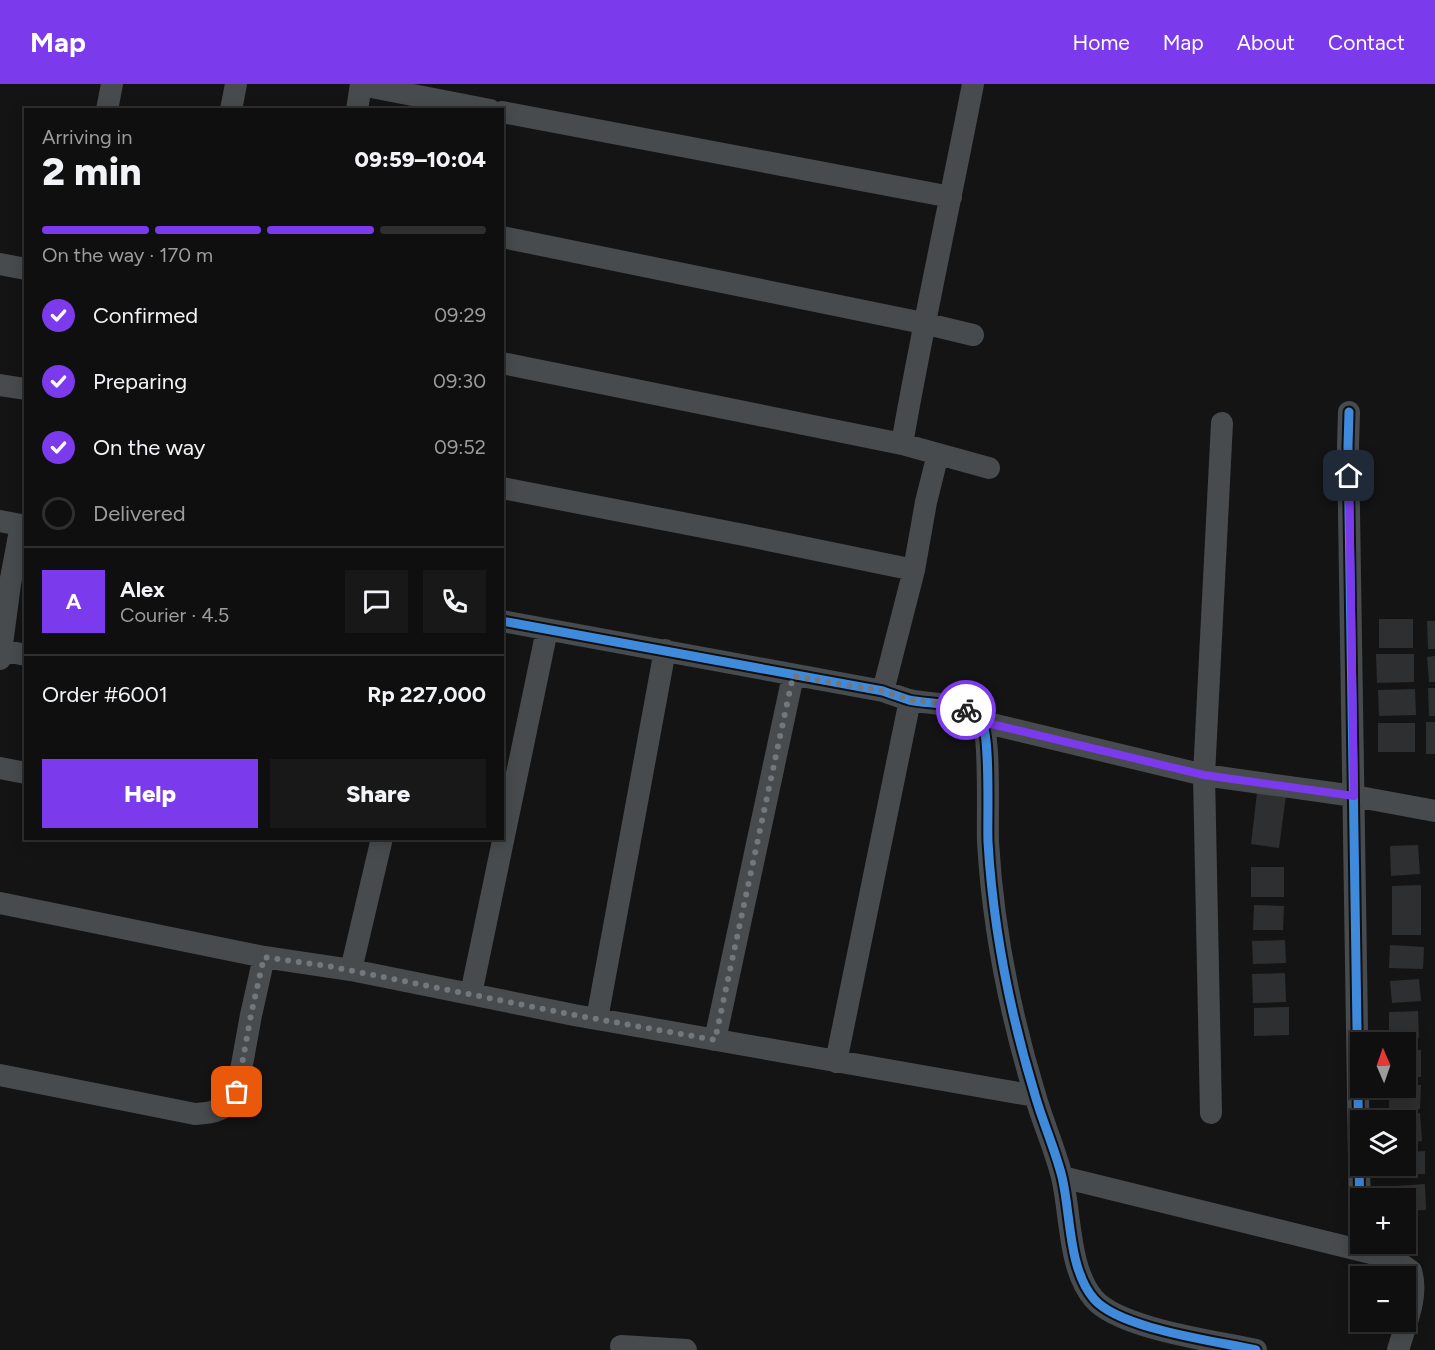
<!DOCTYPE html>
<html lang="en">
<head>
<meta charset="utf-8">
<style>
	:root { --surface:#0f0f0f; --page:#181818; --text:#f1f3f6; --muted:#9b9c9e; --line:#2f2f2f; --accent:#7c3aed }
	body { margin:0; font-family:Figtree,sans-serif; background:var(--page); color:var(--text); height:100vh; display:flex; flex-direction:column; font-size:22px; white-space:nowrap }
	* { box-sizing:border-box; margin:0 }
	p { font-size:20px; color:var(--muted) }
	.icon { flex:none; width:33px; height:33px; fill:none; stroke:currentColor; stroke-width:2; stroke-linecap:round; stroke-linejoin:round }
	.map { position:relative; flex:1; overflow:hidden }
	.side { position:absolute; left:24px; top:24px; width:480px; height:732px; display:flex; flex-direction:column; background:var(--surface); border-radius:0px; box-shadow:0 3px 15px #0003,0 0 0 2px var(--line) }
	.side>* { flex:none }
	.needle { width:39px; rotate:358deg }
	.fabs { position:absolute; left:1350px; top:948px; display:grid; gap:12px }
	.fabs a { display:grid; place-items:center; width:66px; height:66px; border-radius:0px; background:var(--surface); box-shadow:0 3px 15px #0003,0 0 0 2px var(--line); font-size:30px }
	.pin { position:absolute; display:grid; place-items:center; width:51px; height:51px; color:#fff; margin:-26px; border-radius:12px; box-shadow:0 3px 9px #0006 }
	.courier { position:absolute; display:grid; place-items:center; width:60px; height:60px; margin:-30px; border:4px solid #7c3aed; border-radius:50%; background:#fff; color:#222; box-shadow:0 2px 8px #0007 }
	.overview em { font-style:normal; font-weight:800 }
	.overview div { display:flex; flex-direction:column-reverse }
	.overview { display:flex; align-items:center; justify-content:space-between; height:102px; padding:0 18px }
	h1 { font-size:39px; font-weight:800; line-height:45px }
	.bar { display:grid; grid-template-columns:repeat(4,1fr); gap:9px 6px; align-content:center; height:72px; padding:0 18px }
	.bar i { height:8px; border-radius:4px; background:var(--line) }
	.bar .on { background:var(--accent) }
	.bar p { grid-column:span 4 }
	.line { display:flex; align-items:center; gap:15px; padding:0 18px; border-top:2px solid var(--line) }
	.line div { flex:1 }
	.round { display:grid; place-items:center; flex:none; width:63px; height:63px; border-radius:0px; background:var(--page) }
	ol { padding:0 18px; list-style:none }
	li { display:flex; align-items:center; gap:18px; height:66px }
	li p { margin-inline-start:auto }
	li .icon { padding:6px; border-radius:50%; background:var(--accent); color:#fff; stroke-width:4 }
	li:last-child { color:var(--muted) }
	li i { width:33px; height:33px; border:3px solid var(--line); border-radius:50% }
	.cta { display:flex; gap:12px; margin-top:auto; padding:12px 18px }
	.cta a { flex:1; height:69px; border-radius:0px; background:var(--accent); color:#fff; font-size:24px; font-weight:800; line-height:69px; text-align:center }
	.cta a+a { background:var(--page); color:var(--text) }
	header { display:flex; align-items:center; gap:36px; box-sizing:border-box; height:84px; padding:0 30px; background:var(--accent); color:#fff }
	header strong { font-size:28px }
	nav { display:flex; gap:33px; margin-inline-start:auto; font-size:21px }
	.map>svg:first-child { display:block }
	.building { fill:#2e2f30 }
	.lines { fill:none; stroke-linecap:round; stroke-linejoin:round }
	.minor { stroke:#484b4d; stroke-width:22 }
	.cycleway-casing { stroke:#0e0f10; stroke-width:13 }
	.cycleway { stroke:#408adc; stroke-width:9 }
	.done { stroke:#72777d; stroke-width:6; stroke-dasharray:0 10.8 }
	.route { stroke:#7c3aed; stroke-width:8 }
</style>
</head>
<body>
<header>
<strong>Map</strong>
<nav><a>Home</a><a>Map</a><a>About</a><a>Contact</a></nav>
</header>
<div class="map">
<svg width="1435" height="1266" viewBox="0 0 1435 1266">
	<rect width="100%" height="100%" fill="#141414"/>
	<!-- building -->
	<path class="building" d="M1379 535H1413V564H1379Z
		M1427 537H1435V565H1428Z
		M1376 570H1414V598L1377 599Z
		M1435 572V598H1429L1427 573Z
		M1428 604H1435V632H1429Z
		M1415 605 1416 631 1379 632 1378 606Z
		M1426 638H1435V670H1426Z
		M1378 639H1415V668H1378Z
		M1258 700 1287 704 1279 764 1251 760Z
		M1418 761 1420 790 1391 792 1390 762Z
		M1251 783H1284V813H1251Z
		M1421 801V851H1392V802Z
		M1254 821 1284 822 1283 846H1253Z
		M1285 856 1286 879 1253 880 1252 857Z
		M1390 861 1424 863 1423 885 1389 884Z
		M1285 889 1286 918 1253 919 1252 890Z
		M1419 895 1421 917 1392 919 1390 897Z
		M1289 923V951L1254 952V924Z
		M1418 927 1419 954H1389V928Z
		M1406 966H1421V993H1406Z
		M1406 1000 1421 1001 1420 1025H1389V1004H1406Z
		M1420 1029 1422 1057 1406 1059V1036H1390V1032Z
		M1425 1067V1090L1393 1091V1082H1406V1068Z
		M1425 1100 1426 1126 1406 1127V1114H1395V1102Z"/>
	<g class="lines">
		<!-- minor -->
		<path class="minor" d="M361 1 490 26
			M107 26 112 0
			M231 26 236 0
			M357 26 361 0
			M502 28 951 113
			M502 153 923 239 973 251
			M0 180 26 185
			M502 279 902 360 989 384
			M0 301 26 305
			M1349 328 1348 362 1360 1139
			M902 360C923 239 950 120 973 0
			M502 404 744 451 914 486
			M0 437 26 442
			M502 537 883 607C891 610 900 613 909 616 931 621 965 617 981 637 991 649 987 737 988 758 993 844 1010 929 1035 1011 1043 1039 1055 1065 1062 1093 1071 1130 1068 1185 1094 1215 1120 1245 1216 1257 1256 1266
			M1 566 26 571
			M0 575 10 500 21 441
			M883 607 914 486 926 418 938 370
			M983 638 1204 691 1354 712 1435 727
			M0 684 26 689
			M0 819 264 873 351 886 382 754
			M351 886 574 931 1035 1012
			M471 910 547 546
			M597 935 665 566
			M715 956 793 592
			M836 978 910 616
			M0 991 195 1030C213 1029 229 1026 237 1008L251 931 264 873
			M1211 1029 1204 691 1222 339
			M1062 1093 1379 1171 1401 1180 1411 1187C1419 1213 1405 1241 1398 1266
			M621 1262 686 1266"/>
		<!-- cycleway casing -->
		<g class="cycleway-casing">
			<path id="cycleway" d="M1349 328 1348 362 1360 1139
				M502 537 883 607C891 610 900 613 909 616 931 621 965 617 981 637 991 649 987 737 988 758 993 844 1010 929 1035 1011 1043 1039 1055 1065 1062 1093 1071 1130 1068 1185 1094 1215 1120 1245 1216 1257 1256 1266"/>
		</g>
		<!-- cycleway -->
		<use href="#cycleway" class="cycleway"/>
	</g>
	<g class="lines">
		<!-- done -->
		<path class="done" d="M237 1008 251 931 264 873 328 882 574 931 715 956 793 592 883 607 910 616 939 619 966 626"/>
		<!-- route -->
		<path class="route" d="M966 626 974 630 983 638 1204 691 1354 712 1349 392"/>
	</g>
</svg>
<div class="fabs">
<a><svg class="needle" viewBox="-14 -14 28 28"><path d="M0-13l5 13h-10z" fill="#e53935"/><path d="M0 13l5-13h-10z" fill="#9b9c9e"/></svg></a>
<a><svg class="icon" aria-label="layers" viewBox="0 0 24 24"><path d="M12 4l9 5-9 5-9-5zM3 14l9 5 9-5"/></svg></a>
<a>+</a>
<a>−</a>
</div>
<div class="pin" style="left:237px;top:1008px;background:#ea580c"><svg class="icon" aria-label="bag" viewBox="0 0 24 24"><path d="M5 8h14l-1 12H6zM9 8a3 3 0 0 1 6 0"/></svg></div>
<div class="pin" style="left:1349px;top:392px;background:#1f2937"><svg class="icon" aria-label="home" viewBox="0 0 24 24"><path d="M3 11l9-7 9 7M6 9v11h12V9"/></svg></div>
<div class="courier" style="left:966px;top:626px"><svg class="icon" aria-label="bike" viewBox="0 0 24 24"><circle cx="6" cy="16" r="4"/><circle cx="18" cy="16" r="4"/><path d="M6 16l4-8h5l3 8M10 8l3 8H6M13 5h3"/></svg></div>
<section class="side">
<div class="overview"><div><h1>2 min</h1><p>Arriving in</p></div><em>09:59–10:04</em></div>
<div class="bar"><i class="on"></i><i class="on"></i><i class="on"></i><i></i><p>On the way · 170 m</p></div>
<ol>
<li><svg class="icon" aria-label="check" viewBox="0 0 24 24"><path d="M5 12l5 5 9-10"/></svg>Confirmed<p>09:29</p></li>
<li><svg class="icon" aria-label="check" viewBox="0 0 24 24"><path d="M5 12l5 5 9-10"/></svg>Preparing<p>09:30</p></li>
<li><svg class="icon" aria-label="check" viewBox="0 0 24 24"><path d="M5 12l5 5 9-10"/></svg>On the way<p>09:52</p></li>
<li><i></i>Delivered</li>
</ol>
<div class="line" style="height:108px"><b class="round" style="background:var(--accent);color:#fff">A</b><div><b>Alex</b><p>Courier · 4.5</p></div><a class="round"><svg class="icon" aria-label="chat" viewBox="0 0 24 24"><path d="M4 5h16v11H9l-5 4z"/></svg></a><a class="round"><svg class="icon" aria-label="phone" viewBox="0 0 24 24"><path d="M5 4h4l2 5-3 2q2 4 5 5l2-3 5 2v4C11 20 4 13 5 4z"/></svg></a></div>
<div class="line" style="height:78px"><div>Order #6001</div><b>Rp 227,000</b></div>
<div class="cta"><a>Help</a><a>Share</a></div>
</section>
</div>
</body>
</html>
